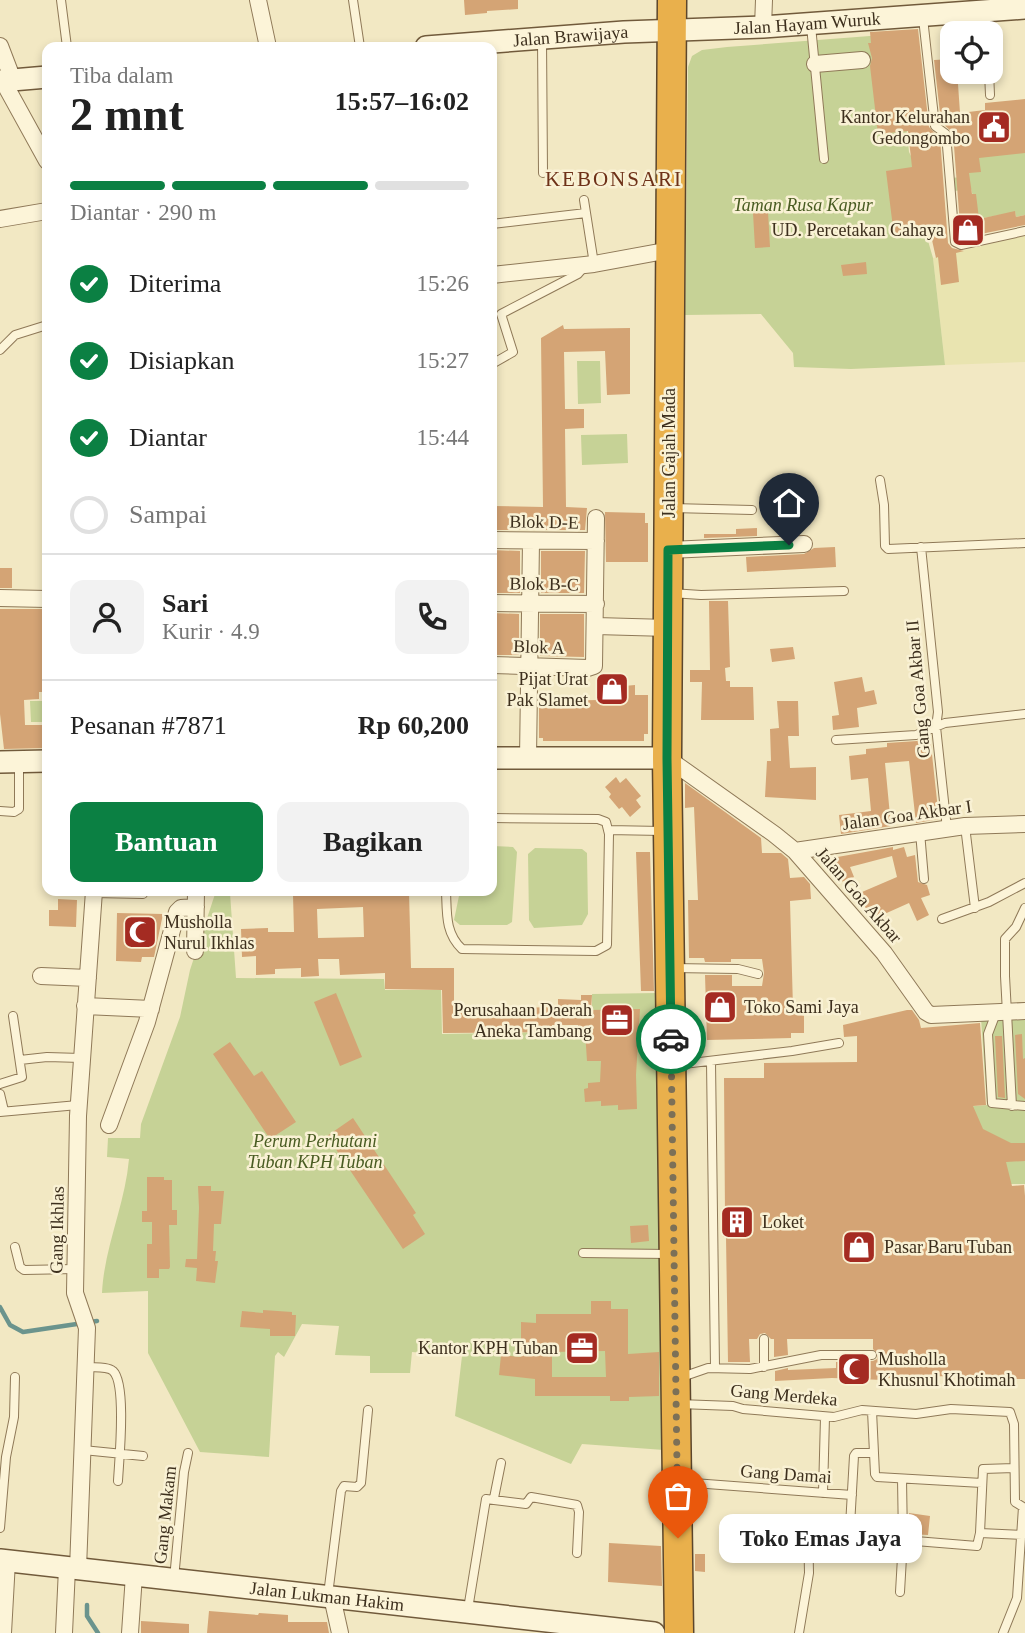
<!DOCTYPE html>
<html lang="id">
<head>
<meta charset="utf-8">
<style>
	:root { --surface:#fff; --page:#f2f2f2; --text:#222; --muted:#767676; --line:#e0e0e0; --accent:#0b8043 }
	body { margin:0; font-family:Georgia,serif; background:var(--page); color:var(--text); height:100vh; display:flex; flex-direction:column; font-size:26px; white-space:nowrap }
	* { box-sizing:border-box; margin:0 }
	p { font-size:23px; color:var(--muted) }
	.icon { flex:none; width:38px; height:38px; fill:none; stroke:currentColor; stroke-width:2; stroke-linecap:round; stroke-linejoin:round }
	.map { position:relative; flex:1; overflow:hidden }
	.sheet { position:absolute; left:42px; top:42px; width:455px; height:854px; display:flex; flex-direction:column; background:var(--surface); border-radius:14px; box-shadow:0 4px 10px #0003 }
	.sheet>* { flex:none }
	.controls { position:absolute; left:940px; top:21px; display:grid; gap:14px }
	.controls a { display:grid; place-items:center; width:63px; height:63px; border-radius:14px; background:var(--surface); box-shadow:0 4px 10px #0003; font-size:35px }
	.pin { position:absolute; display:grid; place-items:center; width:60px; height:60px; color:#fff; margin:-72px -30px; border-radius:50% 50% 50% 0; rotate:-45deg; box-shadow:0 0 7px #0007 }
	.pin .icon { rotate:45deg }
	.courier { position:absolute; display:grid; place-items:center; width:70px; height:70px; margin:-35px; border:5px solid #0b8043; border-radius:50%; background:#fff; color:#222; box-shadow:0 2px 9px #0007 }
	.bubble { position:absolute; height:49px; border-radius:14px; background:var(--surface); box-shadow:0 4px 10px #0003; font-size:23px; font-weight:700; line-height:49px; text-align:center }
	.summary em { font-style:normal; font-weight:700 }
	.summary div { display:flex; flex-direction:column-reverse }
	.summary { display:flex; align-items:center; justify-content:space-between; height:119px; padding:0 28px }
	h1 { font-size:46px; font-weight:700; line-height:52px }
	.bar { display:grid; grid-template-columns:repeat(4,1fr); gap:10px 7px; align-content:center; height:84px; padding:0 28px }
	.bar i { height:9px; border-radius:5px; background:var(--line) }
	.bar .selected { background:var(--accent) }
	.bar p { grid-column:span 4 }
	.line { display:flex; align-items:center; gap:18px; padding:0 28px; border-top:2px solid var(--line) }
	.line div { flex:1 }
	.round { display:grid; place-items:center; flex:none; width:74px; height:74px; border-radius:14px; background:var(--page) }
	ol { padding:0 28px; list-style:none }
	li { display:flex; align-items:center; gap:21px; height:77px }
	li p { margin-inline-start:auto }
	li .icon { padding:7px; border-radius:50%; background:var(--accent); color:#fff; stroke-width:4 }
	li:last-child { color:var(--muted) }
	li i { width:38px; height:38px; border:4px solid var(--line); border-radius:50% }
	.primary-button { display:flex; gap:14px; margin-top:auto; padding:14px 28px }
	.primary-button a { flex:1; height:80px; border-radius:14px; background:var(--accent); color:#fff; font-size:28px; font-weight:700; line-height:80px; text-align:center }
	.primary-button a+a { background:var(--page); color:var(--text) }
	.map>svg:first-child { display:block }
	.farmland { fill:#e9e4b0 }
	.green { fill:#c6d296 }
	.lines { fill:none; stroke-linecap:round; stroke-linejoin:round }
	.stream { stroke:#6b948d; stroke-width:4.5 }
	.building { fill:#d4a475; fill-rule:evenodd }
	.lane-casing { stroke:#8f7958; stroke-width:10 }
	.street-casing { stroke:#8f7958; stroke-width:18 }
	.secondary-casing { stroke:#715a3b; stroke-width:24 }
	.highway-casing { stroke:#5c462c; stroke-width:31 }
	.lane { stroke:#fcf4d8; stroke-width:8 }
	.street { stroke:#fcf4d8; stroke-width:16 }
	.secondary { stroke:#fcf4d8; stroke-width:21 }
	.highway { stroke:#e9b04c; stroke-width:28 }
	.done { stroke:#7c7057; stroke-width:7; stroke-dasharray:0 12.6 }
	.route { stroke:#0b8043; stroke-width:9 }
	.labels { text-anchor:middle; stroke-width:5; stroke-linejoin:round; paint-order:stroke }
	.street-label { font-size:18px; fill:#3d2f1d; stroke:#f9f1d4 }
	.poi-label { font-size:18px; fill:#3d2f1d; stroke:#f9f1d4; text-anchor:end }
	.park-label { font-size:18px; font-style:italic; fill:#495c22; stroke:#f9f1d4 }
	.quarter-label { font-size:21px; letter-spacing:2px; fill:#6e3118; stroke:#f9f1d4 }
</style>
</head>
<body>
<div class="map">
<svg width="1025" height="1633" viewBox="0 0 1025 1633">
	<rect width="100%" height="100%" fill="#f2e8c3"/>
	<!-- farmland -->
	<path class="farmland" d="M1025 235V362L945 365 933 258Z"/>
	<!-- green -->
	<path class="green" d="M896 34 909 152 914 162 924 227 933 258 945 365 851 369 794 367 793 353 761 314 685 315 688 67 692 56 702 50 727 47Z
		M1025 143V215L1016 217 1015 212 979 219 971 189 954 191 952 178 969 176 967 148Z
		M577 361H600L601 403 578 404Z
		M627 434 628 463 582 465 581 435Z
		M30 701H47V722H31Z
		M492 846 513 847 517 852 512 922 507 925H460L454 920 460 891H492Z
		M535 848 582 849 587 853 588 914 582 925 534 928 529 920 528 854Z
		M216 891 230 893 236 978 384 979 385 990H441L442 1034 592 1031V994L657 993 664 1450 582 1444 571 1464 455 1416 462 1356 412 1352 410 1373H370V1356L335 1355 339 1326 302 1324 284 1357 278 1352 275 1356 269 1457 200 1452 148 1353V1291L102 1293C104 1248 125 1205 129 1159L107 1157 108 1138H140L141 1124 180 1017 190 970Z
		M1025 1015V1184H1003L952 1108 987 1105 981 1018Z"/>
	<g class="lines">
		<!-- stream -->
		<path class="stream" d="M0 1307 10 1325 23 1332 97 1321
			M87 1605V1616L98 1633"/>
	</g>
	<!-- building -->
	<path class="building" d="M464 0H518V9L487 11V13L465 15Z
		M918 29 929 127 940 138 948 243 952 248 964 251 956 253 959 282 941 285 938 257 936 258 930 231 894 236 886 171 912 167 908 131 878 134 870 66 872 58 868 43H871L870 32Z
		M952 59V72H956L958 84 960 113 985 110V103L1025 99V153L979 158 981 172 969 173 972 194H976L979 219 1015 211 1016 217 1025 215V225L961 238 953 133 941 122 934 60Z
		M768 212 770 247 755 248 753 213Z
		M866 262 867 274 843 276 841 265Z
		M563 325 564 329 630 328V394L607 395 605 351 564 352 565 409H584V428L565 429 566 507 587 508 585 530H492V506L543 507 541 338Z
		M605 512 645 513V523H648V562H606Z
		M757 528V536L704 538V534H736V529Z
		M835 547 836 567 747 572 746 557 804 554 814 548Z
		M492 550 520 551V593H492Z
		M541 551H585L584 593H541Z
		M0 568H12V588H0Z
		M709 601H728L730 667 725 668 726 681H730V687H753L754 720H701L702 682H690V670H710Z
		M0 609H47V692H39V699L24 700 25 725H47V748L4 749 0 714Z
		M492 613 519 614V655H492Z
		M540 614H584V657L540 656Z
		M793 647 795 659 772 662 770 649Z
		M862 677 865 692 874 690 877 704 857 708 859 727 833 730 832 716 839 715 834 682Z
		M600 683H624V686L635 685V695H648V734H644V741H543V738H539V701L600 700Z
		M777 701H798L799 736H788L790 768 816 767V800L765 797 767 761H771L770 729 779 728Z
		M930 736 939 819 916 823 909 761 885 763 891 826 841 834 839 815 871 811 868 778 851 780 849 756 866 754V749L887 747V743L917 741Z
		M616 777 620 783 626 778 641 796 636 800 641 807 630 817 622 807 619 809 609 797 611 794 605 787Z
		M685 783 761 838 762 853H781L788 859 790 878 804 877 810 884 811 899 790 901 793 1008H804V1033H791V1038L707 1040 705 975H732V986H762L764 973 762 959H731V962H705L704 958H689L688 900H698L694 807 685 808Z
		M893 847V850L904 847 907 857 915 855 918 882 927 885 930 895 921 898 929 915 917 921 909 903 871 920 864 905 860 907 855 895 897 877 892 856 850 867 854 877 841 882 832 858Z
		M636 852H650L654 991H641Z
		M326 891H409L411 968H454V1009L558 1007V999L581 1000V995H592L591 1010 640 1009 636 1075 637 1109 618 1110V1105L601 1106V1101L585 1102 584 1089 588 1088V1083L600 1082 601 1061H587L585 1031H578V1025H552V1032L443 1033 442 990 385 989V973L340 975 339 959H318L319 976 301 977V968L275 969V974L256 975V956L242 957 241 929 268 928V932H294L293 895 326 894ZM363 907 364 937 318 938 317 909Z
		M58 899 77 900 76 927 49 926V910H58Z
		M117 913 163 914 154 957H142L141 962 116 961Z
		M336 993 362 1057 340 1066 314 1002Z
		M907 1010H912L919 1020 921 1028 980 1023 986 1105 973 1106 983 1129 1011 1143H1025V1161L1006 1162 1012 1186 1024 1185 1025 1196V1379H959V1376H949L883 1378V1380L832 1378 775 1381V1371L788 1368V1370L836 1368V1362L873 1361 877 1359 878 1354 873 1349V1339H787L788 1355 774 1357V1339H771L765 1333 760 1334 757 1339H749L750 1362H728L726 1237H723L722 1217H725L724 1078H764V1063L857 1062V1036L844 1037 843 1025Z
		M1022 1034 1023 1059 1025 1058V1099L1018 1094 1015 1035Z
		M995 1036H1002L1005 1098 998 1097Z
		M230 1042 254 1076 262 1071 296 1122 270 1139 213 1054Z
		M353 1118 416 1213 413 1215 425 1234 403 1249 327 1136Z
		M147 1177H164V1180H172V1210H177V1225H169L170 1267 169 1269H159V1278H147V1244H152V1222H142V1211H147Z
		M198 1186H211V1191H224L221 1224H214L213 1251H216L215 1261H218L215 1283 196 1281 197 1268 185 1267 186 1259H197L199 1208Z
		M648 1225 649 1241 631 1243 630 1226Z
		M591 1301H611V1309H628V1354L659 1352V1396L629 1397V1401H610V1396H535V1379L499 1375 501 1355 521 1357V1322L536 1323V1314H591ZM605 1351 606 1377H552V1352Z
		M263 1310 292 1312V1315H296L295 1336H270V1329L240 1327 242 1311 263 1313Z
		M909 1513 930 1516 928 1535 909 1534Z
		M609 1543 661 1546 662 1586 608 1582Z
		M695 1554H705V1572L695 1571Z
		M209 1611 258 1615 259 1613 288 1615V1622H327L329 1633H207Z
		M141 1621 189 1624V1633H141Z"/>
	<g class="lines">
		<!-- lane casing -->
		<g class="lane-casing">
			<path id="lane" d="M61 0 67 47
				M353 0 360 47
				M985 12 987 33
				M923 18 935 126 946 134 955 242 961 245 1025 231
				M811 26 824 159
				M542 40 543 173
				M989 72 990 95
				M584 200 594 264
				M492 224 586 213
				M0 350 15 335 47 325
				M492 364 513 352 501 314 578 274 584 267
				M880 480 884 505 885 546 888 549 1025 543
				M672 508 752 510
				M921 547 938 712 936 727 947 829
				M671 593 701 595 844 591
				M836 740 916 735 945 723 1025 714
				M0 811 14 812 19 809V762
				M965 826 975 908
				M608 830 662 831
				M920 832 924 879
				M446 891C447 913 445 933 462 949L596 951 607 945 609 834 606 822 598 819 492 818
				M94 893 143 894
				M942 919 989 902 1025 883
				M673 968 738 969 758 974
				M996 1013 988 1034 992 1103 1025 1106
				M20 1060 47 1057 81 1058
				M711 1062 715 1367
				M675 1065 792 1051 839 1043
				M0 1084 22 1077 13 1016
				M0 1094 4 1111
				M1012 1106 1005 976V939L1016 927 1025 908
				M0 1112 78 1105
				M15 1247 20 1267 24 1270 75 1269
				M583 1253 668 1254
				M86 1367C94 1368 107 1366 113 1371 127 1384 119 1461 118 1481
				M764 1367V1339
				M682 1377 708 1368 750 1369 821 1355H872
				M679 1404 733 1406 743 1409 834 1417 862 1410 916 1414 951 1409 1010 1412 1014 1424 1015 1502 1023 1507 1017 1598 1003 1633
				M872 1411 875 1474 877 1477 982 1483
				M83 1450 143 1456
				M1014 1468 983 1469 980 1533 1022 1535
				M680 1482 852 1495
				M823 1493 825 1417
				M494 1498 501 1463
				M850 1526 854 1456 856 1453H873
				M0 1528 6 1457 14 1417 15 1377
				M903 1540 977 1546 980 1533
				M174 1579 184 1472 188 1453
				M900 1592 903 1540 902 1479
				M328 1595 341 1491 344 1486 357 1487 361 1483 368 1410
				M468 1609 486 1499 526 1504 531 1497 577 1505 579 1512 577 1553
				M799 1633 809 1573 808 1527 845 1526 903 1531"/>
		</g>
		<!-- street casing -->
		<g class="street-casing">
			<path id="street" d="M258 0 268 47
				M763 27 764 0
				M0 46 13 80
				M815 64 862 60
				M3 81 47 161
				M0 219 47 211
				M492 275 594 264 670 250
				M492 540 596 541
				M669 550 804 544
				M0 598 47 599
				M492 603 596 604
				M596 626 668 628
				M492 665 588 668 594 666 596 518
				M528 758 531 541
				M667 758 774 834 795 851 884 953 926 1012 931 1015 1025 1011
				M795 851 965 826 1025 824
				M195 951 196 891
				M41 976 88 978
				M85 1006 151 1009
				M109 1125 147 1022 177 912 181 908 196 907
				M78 1569 87 1328 75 1293 78 1116 94 891
				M332 1597 340 1633
				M3 1633 7 1561
				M64 1633 67 1568
				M130 1633 134 1575"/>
		</g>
		<!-- secondary casing -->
		<g class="secondary-casing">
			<g id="secondary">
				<path id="s1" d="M426 47 624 32 763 27 1025 8"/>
				<path d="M0 81 47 77"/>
				<path d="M492 758H667"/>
				<path d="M0 762 47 761"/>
				<path id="s2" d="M0 1560 654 1633"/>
			</g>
		</g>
		<!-- highway casing -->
		<g class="highway-casing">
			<path id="highway" d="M672 0 667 758 679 1633"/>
		</g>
		<!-- lane -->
		<use href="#lane" class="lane"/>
		<!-- street -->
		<use href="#street" class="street"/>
		<!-- secondary -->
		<use href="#secondary" class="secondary"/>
		<!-- highway -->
		<use href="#highway" class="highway"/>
	</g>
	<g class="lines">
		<!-- done -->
		<path class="done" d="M671 1039 678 1538"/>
		<!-- route -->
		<path class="route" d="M671 1039 667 758 668 550 789 545"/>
	</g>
	<!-- icons -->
	<defs>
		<g id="civic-square" transform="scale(1.75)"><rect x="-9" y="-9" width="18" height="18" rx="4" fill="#a42b22" stroke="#f9f1d4"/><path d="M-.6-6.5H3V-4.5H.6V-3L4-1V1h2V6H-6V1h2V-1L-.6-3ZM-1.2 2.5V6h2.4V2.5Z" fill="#fff"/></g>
		<g id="shop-square" transform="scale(1.75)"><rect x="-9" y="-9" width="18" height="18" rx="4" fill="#a42b22" stroke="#f9f1d4"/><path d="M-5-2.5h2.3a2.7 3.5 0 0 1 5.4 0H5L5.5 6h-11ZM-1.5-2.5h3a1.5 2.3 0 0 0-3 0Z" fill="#fff"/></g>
		<g id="mosque-square" transform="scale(1.75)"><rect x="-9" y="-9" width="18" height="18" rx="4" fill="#a42b22" stroke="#f9f1d4"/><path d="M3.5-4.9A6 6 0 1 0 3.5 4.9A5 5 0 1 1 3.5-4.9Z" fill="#fff"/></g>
		<g id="office-square" transform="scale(1.75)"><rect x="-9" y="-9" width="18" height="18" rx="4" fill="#a42b22" stroke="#f9f1d4"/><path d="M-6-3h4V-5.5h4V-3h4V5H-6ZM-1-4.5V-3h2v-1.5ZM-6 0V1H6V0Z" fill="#fff"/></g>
		<g id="building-square" transform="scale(1.75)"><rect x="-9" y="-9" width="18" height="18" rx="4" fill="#a42b22" stroke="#f9f1d4"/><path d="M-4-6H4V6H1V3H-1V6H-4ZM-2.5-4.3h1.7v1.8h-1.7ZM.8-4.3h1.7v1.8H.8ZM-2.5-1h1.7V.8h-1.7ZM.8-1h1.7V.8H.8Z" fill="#fff"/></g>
	</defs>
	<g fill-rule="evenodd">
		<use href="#civic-square" x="994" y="127"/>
		<use href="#shop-square" x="968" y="230"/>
		<use href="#shop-square" x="612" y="689"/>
		<use href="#mosque-square" x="140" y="932"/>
		<use href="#shop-square" x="720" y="1007"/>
		<use href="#office-square" x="617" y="1020"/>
		<use href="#building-square" x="737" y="1222"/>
		<use href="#shop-square" x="859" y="1247"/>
		<use href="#office-square" x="582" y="1348"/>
		<use href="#mosque-square" x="854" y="1369"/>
	</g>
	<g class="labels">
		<!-- street labels -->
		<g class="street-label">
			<text dy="6" stroke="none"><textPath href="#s1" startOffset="382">Jalan Hayam Wuruk</textPath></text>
			<text dy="6" stroke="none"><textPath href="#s1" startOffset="145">Jalan Brawijaya</textPath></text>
			<text transform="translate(669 453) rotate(-90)" y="6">Jalan Gajah Mada</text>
			<text transform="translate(544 522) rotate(1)" y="6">Blok D-E</text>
			<text transform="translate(544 584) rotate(1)" y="6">Blok B-C</text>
			<text transform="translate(539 647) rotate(2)" y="6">Blok A</text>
			<text transform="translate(918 689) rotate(-95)" y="6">Gang Goa Akbar II</text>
			<text transform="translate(907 815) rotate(-8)" y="6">Jalan Goa Akbar I</text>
			<text transform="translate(859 895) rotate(49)" y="6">Jalan Goa Akbar</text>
			<text transform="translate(57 1230) rotate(-89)" y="6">Gang Ikhlas</text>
			<text transform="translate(784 1395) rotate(5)" y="6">Gang Merdeka</text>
			<text transform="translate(786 1474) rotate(4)" y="6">Gang Damai</text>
			<text transform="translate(165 1515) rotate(-84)" y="6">Gang Makam</text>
			<text dy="6" stroke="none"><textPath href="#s2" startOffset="329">Jalan Lukman Hakim</textPath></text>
		</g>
		<!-- poi labels -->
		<g class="poi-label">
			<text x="970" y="123">Kantor Kelurahan<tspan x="970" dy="21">Gedongombo</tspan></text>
			<text x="944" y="236">UD. Percetakan Cahaya</text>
			<text x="588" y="685">Pijat Urat<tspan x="588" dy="21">Pak Slamet</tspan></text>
			<text x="164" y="928" text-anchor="start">Musholla<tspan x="164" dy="21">Nurul Ikhlas</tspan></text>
			<text x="744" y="1013" text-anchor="start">Toko Sami Jaya</text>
			<text x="592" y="1016">Perusahaan Daerah<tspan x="592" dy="21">Aneka Tambang</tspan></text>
			<text x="762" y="1228" text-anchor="start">Loket</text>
			<text x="884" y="1253" text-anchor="start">Pasar Baru Tuban</text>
			<text x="558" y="1354">Kantor KPH Tuban</text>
			<text x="878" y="1365" text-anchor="start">Musholla<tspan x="878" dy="21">Khusnul Khotimah</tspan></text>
		</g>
		<!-- park labels -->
		<g class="park-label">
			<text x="803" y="211">Taman Rusa Kapur</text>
			<text x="315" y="1147">Perum Perhutani<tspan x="315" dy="21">Tuban KPH Tuban</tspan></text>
		</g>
		<!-- quarter labels -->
		<g class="quarter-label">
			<text x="614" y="186">KEBONSARI</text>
		</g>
	</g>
</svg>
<div class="controls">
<a><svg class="icon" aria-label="locate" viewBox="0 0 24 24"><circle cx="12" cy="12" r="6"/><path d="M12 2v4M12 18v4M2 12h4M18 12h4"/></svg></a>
</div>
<div class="pin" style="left:678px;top:1538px;background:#ea580c"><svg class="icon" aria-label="bag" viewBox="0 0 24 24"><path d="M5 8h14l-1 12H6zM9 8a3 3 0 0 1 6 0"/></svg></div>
<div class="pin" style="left:789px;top:545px;background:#1f2937"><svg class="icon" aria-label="home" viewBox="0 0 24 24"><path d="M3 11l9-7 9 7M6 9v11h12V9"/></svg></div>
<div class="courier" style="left:671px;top:1039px"><svg class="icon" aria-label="car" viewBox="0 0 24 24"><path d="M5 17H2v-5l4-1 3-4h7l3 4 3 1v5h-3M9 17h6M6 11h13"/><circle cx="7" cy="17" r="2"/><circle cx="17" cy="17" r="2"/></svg></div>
<div class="bubble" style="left:719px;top:1514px;width:203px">Toko Emas Jaya</div>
<section class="sheet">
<div class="summary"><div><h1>2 mnt</h1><p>Tiba dalam</p></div><em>15:57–16:02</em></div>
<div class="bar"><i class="selected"></i><i class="selected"></i><i class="selected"></i><i></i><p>Diantar · 290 m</p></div>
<ol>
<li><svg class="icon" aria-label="check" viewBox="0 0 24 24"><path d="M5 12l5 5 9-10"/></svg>Diterima<p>15:26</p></li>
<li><svg class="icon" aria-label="check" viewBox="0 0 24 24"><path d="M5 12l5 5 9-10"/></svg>Disiapkan<p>15:27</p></li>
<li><svg class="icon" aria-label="check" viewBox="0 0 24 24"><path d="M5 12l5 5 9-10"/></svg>Diantar<p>15:44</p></li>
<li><i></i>Sampai</li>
</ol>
<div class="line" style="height:126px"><a class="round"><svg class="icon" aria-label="person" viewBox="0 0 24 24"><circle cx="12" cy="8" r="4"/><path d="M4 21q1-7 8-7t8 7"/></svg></a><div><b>Sari</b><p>Kurir · 4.9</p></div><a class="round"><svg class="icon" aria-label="phone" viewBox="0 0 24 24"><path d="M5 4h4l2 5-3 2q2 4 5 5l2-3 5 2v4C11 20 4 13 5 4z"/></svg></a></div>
<div class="line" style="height:91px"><div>Pesanan #7871</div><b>Rp 60,200</b></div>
<div class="primary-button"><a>Bantuan</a><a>Bagikan</a></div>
</section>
</div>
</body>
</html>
